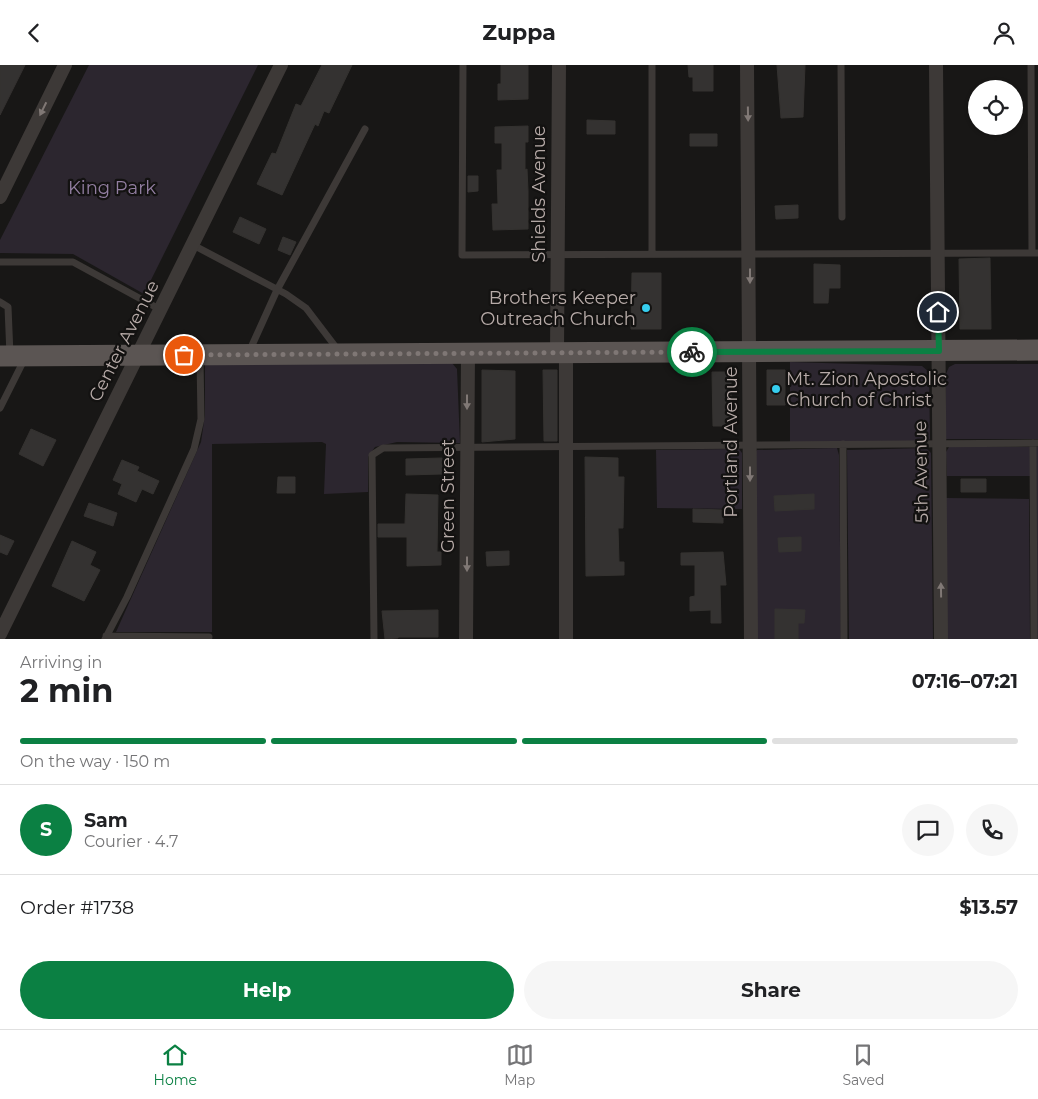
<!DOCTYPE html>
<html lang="en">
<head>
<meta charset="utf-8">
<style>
	:root { --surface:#fff; --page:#f6f6f6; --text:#202124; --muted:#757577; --line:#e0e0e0; --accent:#0b8043 }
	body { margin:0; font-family:Montserrat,sans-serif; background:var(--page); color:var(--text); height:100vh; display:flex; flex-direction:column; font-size:19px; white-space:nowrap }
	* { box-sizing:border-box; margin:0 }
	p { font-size:16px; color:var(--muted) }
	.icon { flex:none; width:28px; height:28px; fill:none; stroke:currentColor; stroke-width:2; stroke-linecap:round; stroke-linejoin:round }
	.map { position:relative; height:574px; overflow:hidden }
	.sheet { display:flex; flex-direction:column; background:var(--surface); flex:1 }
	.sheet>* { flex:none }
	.tools { position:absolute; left:968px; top:15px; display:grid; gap:10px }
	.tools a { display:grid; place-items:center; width:55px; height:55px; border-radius:50%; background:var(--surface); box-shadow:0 1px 4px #0004; font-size:25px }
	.pin { position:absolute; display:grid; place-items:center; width:42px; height:42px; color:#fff; margin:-21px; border:2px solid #fff; border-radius:50%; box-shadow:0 1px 5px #0007 }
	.courier { position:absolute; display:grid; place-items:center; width:50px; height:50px; margin:-25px; border:4px solid #0b8043; border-radius:50%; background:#fff; color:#222; box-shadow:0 1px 6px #0007 }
	.headline em { font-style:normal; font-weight:700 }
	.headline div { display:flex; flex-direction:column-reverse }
	.headline { display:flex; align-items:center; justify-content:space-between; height:85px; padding:0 20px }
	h1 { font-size:32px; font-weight:700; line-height:38px }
	.bar { display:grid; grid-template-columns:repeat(4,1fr); gap:8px 5px; align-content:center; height:60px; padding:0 20px }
	.bar i { height:6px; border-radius:4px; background:var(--line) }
	.bar .selected { background:var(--accent) }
	.bar p { grid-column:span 4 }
	.line { display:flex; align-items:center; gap:12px; padding:0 20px; border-top:1px solid var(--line) }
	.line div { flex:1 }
	.round { display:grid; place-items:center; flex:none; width:52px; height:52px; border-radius:26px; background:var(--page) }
	.primary-button { display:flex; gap:10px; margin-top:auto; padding:10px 20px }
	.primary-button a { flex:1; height:58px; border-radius:30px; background:var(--accent); color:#fff; font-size:20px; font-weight:700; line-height:58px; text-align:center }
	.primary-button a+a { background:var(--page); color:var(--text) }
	header { display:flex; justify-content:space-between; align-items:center; height:65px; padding:0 20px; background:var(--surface); font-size:22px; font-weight:700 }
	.tabs { display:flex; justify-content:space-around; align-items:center; height:70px; border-top:1px solid var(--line); background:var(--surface); font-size:14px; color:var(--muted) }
	.tabs a { display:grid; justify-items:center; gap:2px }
	.tabs .selected { color:var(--accent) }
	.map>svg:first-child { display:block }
	.green { fill:#2c262f }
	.building { fill:#343231; stroke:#343230 }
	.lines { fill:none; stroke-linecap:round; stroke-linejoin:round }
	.lane { stroke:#3d3937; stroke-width:7 }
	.street { stroke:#3d3937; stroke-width:14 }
	.primary { stroke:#5b5553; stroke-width:21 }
	.oneway { fill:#807875 }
	.done { stroke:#7f7775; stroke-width:5; stroke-dasharray:0 9 }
	.route { stroke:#0b8043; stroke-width:6 }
	.poi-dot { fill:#36ceef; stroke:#131211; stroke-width:2 }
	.labels { text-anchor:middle; stroke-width:4.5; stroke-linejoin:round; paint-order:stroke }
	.park-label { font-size:18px; fill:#937fa2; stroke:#131211 }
	.street-label { font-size:18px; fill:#b7aba8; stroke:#131211 }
	.poi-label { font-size:18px; fill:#b7aba8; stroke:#131211; text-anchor:end }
</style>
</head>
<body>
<header><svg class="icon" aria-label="back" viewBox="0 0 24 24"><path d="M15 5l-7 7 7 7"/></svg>Zuppa<svg class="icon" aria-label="person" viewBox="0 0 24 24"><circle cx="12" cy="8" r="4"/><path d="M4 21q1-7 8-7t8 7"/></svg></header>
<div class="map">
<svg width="1038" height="574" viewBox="0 0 1038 574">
	<rect width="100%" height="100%" fill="#181716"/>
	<!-- green -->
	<path class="green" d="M89 0H258L144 229 73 189 0 188V175Z
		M790 297 922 301 929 307 930 374 928 376 790 378Z
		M452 298 457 304 460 378 397 377 375 382 368 392V427L324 429 326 379 322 377 212 379V567H116L201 377 205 350V299Z
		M955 299H1038V374H945L946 309 949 302Z
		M949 382H1030V411H947L946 387Z
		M1036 382H1038V574H1037Z
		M837 383 839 390 841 574H757L755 387 757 385Z
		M926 383 931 388 933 574H849L847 385Z
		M739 384 742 388V444L657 443 656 385Z
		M946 433 1029 434 1030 574H946Z"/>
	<!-- building -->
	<path class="building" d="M0 0H25L0 50Z
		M322 0H352L329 48 324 46 318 61 315 59 282 130 257 119 272 88 276 89 296 39 301 41Z
		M501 0H528V34L498 35V19H501Z
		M688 0H713V26H693V12H689Z
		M777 0H805L803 52 781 53Z
		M587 55 615 56V69H587Z
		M528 61V77H525V105L527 104 528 126V164L493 165 492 139H498L497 105H502V78H495V62Z
		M690 69H717V81H690Z
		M468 111H478V126L468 127Z
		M798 140V153L776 154 775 141Z
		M240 152 266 164 259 179 233 167Z
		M283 172 296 177 290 190 278 185Z
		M990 193 991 264H960L959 194Z
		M814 199 840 200V223H829L828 238H814Z
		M632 208H661V264H631Z
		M482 305 515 306V374L482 377Z
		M543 305H557V376H544Z
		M767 305H785V340H767Z
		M712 307H731V361H713Z
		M31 364 56 375 43 401 19 389Z
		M585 392 618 393V412H624L623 463H618L619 497H624V510L586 511Z
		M442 393V409L406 410V394Z
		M122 395 139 402 137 406 159 416 153 429 142 424 136 437 118 429 122 419 113 415Z
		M278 412H295V428H277Z
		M961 414H986V427H961Z
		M406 429 438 430 437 487H441V500L407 501V472H378V459H405Z
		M814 429V444L775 446 774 431Z
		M89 438 117 448 113 461 84 451Z
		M693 444 723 445V458L693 457Z
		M0 470 14 476 7 490 0 487Z
		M801 472V486L779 487 778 473Z
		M72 476 96 487 90 500 100 505 84 536 52 521Z
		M509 486V500L487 501 486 487Z
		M723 487 726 520H720L721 558H711V545L690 546V532L695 531V500H681V488Z
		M775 544 805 545 804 558H798V574H775Z
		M438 545V572H398V573L385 574 382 546Z"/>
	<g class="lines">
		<!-- lane -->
		<path class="lane" d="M463 0 462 190 1038 188
			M841 0 842 152
			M1031 0 1032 188
			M193 180 286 229 306 243 338 285
			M652 189V0
			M0 197H73L161 245
			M0 237 8 242 10 290
			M249 287 277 225 365 64
			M0 343 25 293
			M1033 378 1034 574
			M843 379 844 574
			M106 571 209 572
			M105 574 127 532 194 384 201 354 200 293
			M374 574 372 390 383 383 1038 378"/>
		<!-- street -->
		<path class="street" d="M747 0 751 574
			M936 0 941 574
			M0 132 65 0
			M557 288 559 0
			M566 288V574
			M0 569 281 0
			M466 574 468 288"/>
		<!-- primary -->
		<path class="primary" d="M0 291 1038 285"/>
	</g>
	<!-- one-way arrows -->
	<defs><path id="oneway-solid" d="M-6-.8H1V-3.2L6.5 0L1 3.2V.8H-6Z" transform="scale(1.25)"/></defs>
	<g class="oneway">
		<use href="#oneway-solid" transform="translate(43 44) rotate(116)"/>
		<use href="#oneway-solid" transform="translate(748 49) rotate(89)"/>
		<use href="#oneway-solid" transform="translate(750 211) rotate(90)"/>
		<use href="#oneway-solid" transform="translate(467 337) rotate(90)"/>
		<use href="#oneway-solid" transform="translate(750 409) rotate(90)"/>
		<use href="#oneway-solid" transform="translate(467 499) rotate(90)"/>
		<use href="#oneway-solid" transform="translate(941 525) rotate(-91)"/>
	</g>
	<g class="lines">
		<!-- done -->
		<path class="done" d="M184 290 692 287"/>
		<!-- route -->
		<path class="route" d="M692 287 939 286 938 247"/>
	</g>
	<!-- markers -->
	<g class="poi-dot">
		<circle cx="646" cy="243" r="5"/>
		<circle cx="776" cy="324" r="5"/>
	</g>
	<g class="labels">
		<!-- park labels -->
		<g class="park-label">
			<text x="112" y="129">King Park</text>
		</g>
		<!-- street labels -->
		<g class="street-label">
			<text transform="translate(539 129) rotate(-90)" y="6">Shields Avenue</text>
			<text transform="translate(124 276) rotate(-63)" y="6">Center Avenue</text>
			<text transform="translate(731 377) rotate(-90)" y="6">Portland Avenue</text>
			<text transform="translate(921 407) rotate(-91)" y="6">5th Avenue</text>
			<text transform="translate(448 431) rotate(-90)" y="6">Green Street</text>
		</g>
		<!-- poi labels -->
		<g class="poi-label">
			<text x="636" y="239">Brothers Keeper<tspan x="636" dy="21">Outreach Church</tspan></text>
			<text x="786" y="320" text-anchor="start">Mt. Zion Apostolic<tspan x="786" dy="21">Church of Christ</tspan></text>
		</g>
	</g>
</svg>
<div class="tools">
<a><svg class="icon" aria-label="locate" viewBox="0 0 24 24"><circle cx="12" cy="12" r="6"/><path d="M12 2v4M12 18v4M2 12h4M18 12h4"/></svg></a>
</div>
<div class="pin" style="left:184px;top:290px;background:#ea580c"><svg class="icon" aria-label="bag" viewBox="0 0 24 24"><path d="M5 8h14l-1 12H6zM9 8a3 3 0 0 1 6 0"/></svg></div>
<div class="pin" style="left:938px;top:247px;background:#1f2937"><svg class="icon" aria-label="home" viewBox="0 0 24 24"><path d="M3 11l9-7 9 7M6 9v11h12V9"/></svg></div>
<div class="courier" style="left:692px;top:287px"><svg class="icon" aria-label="bike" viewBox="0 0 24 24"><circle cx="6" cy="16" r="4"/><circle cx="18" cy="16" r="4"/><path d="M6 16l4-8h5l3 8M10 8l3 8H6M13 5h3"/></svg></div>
</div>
<section class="sheet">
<div class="headline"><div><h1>2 min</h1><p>Arriving in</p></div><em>07:16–07:21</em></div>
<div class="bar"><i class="selected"></i><i class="selected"></i><i class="selected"></i><i></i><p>On the way · 150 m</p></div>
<div class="line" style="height:90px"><b class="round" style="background:var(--accent);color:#fff">S</b><div><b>Sam</b><p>Courier · 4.7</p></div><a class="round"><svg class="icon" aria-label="chat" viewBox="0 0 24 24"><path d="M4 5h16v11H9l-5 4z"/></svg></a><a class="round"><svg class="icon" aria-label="phone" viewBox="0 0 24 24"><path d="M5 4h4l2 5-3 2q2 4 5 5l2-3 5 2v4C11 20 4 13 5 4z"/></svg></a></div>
<div class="line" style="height:65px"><div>Order #1738</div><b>$13.57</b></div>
<div class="primary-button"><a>Help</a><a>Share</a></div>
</section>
<nav class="tabs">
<a class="selected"><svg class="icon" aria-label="home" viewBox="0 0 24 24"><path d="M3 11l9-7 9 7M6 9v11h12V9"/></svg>Home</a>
<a><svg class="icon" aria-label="map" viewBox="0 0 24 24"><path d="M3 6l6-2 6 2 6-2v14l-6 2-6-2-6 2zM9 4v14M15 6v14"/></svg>Map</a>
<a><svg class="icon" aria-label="saved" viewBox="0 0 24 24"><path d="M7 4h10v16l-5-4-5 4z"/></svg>Saved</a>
</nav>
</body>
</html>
